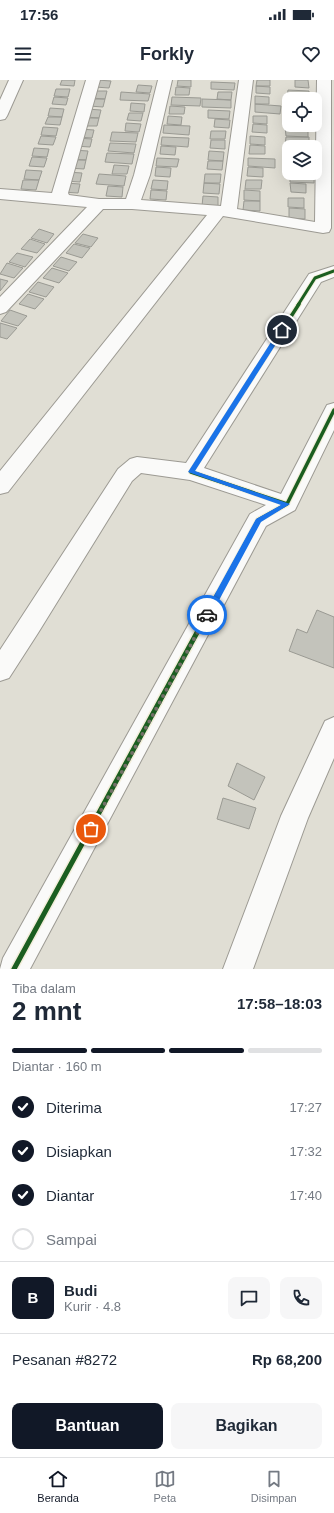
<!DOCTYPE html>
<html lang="id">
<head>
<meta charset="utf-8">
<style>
	:root { --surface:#fff; --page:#f6f6f7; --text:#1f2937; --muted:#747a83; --line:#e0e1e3; --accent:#111827 }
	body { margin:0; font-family:Arial,sans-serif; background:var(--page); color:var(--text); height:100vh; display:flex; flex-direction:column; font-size:15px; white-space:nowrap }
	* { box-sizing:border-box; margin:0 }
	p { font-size:13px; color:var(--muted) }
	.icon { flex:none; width:22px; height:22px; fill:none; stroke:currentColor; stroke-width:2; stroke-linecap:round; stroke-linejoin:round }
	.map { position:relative; height:889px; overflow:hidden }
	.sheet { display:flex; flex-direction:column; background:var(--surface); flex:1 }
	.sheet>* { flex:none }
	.fabs { position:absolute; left:282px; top:12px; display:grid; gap:8px }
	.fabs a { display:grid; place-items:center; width:40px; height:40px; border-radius:8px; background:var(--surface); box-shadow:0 4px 16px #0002; font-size:20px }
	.pin { position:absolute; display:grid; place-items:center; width:34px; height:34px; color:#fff; margin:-17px; border:2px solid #fff; border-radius:50%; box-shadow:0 1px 4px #0007 }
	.courier { position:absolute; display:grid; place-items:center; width:40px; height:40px; margin:-20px; border:3px solid #1a73e8; border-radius:50%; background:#fff; color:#222; box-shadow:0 1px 5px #0007 }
	.overview em { font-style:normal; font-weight:700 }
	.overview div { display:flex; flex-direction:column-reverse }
	.overview { display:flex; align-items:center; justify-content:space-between; height:68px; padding:0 12px }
	h1 { font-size:26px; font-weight:700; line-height:30px }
	.bar { display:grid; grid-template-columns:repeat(4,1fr); gap:6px 4px; align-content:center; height:48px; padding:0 12px }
	.bar i { height:5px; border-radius:3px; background:var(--line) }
	.bar .current { background:var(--accent) }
	.bar p { grid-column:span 4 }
	.line { display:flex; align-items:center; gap:10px; padding:0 12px; border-top:1px solid var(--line) }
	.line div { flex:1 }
	.round { display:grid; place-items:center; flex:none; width:42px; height:42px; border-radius:8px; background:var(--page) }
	ol { padding:0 12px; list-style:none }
	li { display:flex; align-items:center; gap:12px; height:44px }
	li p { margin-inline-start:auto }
	li .icon { padding:4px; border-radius:50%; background:var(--accent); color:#fff; stroke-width:4 }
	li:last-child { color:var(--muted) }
	li i { width:22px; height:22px; border:2px solid var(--line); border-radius:50% }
	.action { display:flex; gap:8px; margin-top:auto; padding:8px 12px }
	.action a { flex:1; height:46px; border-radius:8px; background:var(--accent); color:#fff; font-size:16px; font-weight:700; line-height:46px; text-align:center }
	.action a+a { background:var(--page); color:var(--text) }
	.status { display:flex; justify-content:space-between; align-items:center; height:28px; padding:0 20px; background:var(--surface); direction:ltr }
	.status svg { height:11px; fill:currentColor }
	header { display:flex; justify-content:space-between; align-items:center; height:52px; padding:0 12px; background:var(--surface); font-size:18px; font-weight:700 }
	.tabs { display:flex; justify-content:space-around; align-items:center; height:56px; border-top:1px solid var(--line); background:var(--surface); font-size:11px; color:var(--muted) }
	.tabs a { display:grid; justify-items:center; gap:2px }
	.tabs .current { color:var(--accent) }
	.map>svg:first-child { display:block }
	.building { fill:#c3c3bb; stroke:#9a9a93 }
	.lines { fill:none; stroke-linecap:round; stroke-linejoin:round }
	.minor-casing { stroke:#9c9a93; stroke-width:2 }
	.minor { fill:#fafaf9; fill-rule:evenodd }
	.cycleway-far2-casing { stroke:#f3eedb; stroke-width:5 }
	.cycleway-far1-casing { stroke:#f3eedb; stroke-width:6 }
	.cycleway-casing { stroke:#f3eedb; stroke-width:8 }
	.cycleway-far2 { stroke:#1b5e20; stroke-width:3 }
	.cycleway-far1 { stroke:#1b5e20; stroke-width:3.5 }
	.cycleway { stroke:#1b5e20; stroke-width:5 }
	.route { fill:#1a73e8 }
	.done { stroke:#737168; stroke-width:4; stroke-dasharray:0 7.2 }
</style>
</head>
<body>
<div class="status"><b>17:56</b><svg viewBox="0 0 49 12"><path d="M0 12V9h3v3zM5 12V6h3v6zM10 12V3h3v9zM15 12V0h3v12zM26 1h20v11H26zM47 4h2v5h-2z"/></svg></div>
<header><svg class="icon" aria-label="menu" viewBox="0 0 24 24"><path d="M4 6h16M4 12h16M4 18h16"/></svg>Forkly<svg class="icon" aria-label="heart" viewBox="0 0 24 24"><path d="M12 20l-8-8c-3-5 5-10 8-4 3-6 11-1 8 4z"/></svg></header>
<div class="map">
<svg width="334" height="889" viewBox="0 0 334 889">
	<rect width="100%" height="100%" fill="#e0ded4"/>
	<!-- building -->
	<path class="building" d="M62 0H75L74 6 60 5Z
		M97 0 111 1 109 8 95 7Z
		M178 0H191V7L177 6Z
		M257 0H270V6H256Z
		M295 0H308L309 8 295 7Z
		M211 2 235 3 234 10 211 9Z
		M138 5 152 6 150 13 136 12Z
		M256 6 270 7V14L256 13Z
		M176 7 190 8 189 15H175Z
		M56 9H70L68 17 54 16Z
		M288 10 309 11V18L287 17Z
		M93 11H107L105 19 91 18Z
		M121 12 150 14 148 21 120 20Z
		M218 12H232L231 20 217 19Z
		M255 16 269 17V24H255Z
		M54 17 68 18 66 25 52 24Z
		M172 17 201 18 200 26 171 25Z
		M91 19H105L103 27 89 26Z
		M202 19 231 20V28L202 27Z
		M131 23 145 24 144 32 130 31Z
		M255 24 281 26 280 34 255 32Z
		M170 26 185 27 184 34H169Z
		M50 28 64 29 62 37 48 36Z
		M87 29 101 30 99 38 85 37Z
		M208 30 230 31 229 39 208 38Z
		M129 33H143L141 41 127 40Z
		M168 36 182 37 181 45 167 44Z
		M253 36H267V44L253 43Z
		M48 37H62L60 45 45 44Z
		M85 38H99L97 46H83Z
		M215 39 230 40 229 48 214 47Z
		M126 43 141 44 139 52 125 51Z
		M253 44 267 45V53L252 52Z
		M164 45 190 46 189 55 163 53Z
		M43 47 58 48 56 56 41 55Z
		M285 47 308 48V57L286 56Z
		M80 49 94 50 92 58 78 57Z
		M211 51H226L225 59H210Z
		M112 52 138 53 136 62 110 61Z
		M41 56 56 57 53 65 38 64Z
		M250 56 265 57V65L250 64Z
		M162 57 189 58 188 67 161 65Z
		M286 57H309V66L285 65Z
		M77 58 92 59 90 67 75 66Z
		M211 60H225V69L210 68Z
		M110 63 136 64 134 73 108 71Z
		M250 65 265 66V74H249Z
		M161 66 176 67 175 75 160 74Z
		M34 68 49 69 47 77 32 76Z
		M73 70 88 71 86 80 71 79Z
		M209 71 224 72 223 81 208 80Z
		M107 73 134 74 132 84 105 82Z
		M32 77 47 78 44 87 29 86Z
		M157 78 179 79 177 87 156 86Z
		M248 78 275 79V88L248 86Z
		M71 80H86L84 89 68 88Z
		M208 81H223L222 90 207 89Z
		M114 85 129 86 127 94H112Z
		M156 87 171 88 170 97 155 96Z
		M248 87 263 88V97L247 96Z
		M26 90 42 91 39 100 24 99Z
		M67 92 82 93 80 102 65 101Z
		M290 93 314 94V103L290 102Z
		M99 94 126 96 124 106 96 104Z
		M205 94H221L220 103H204Z
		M23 100H39L36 110 21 109Z
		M153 100 168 101 167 110 151 109Z
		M246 100H262L261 109H245Z
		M65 103 80 104 78 113 62 112Z
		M204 103 220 104 219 114 203 113Z
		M290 103 306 104V113L291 112Z
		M108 106 123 107 122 117 106 116Z
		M151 110 167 111 166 120 150 119Z
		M244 110 260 111V121L244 120Z
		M203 116 218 117V127L202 126Z
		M288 118H304V128L288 127Z
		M244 121H260V131L243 130Z
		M289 128 305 129V139L289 138Z
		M39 149 54 154 47 163 31 158Z
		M83 154 98 158 91 167 75 163Z
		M30 159 45 164 37 173 21 169Z
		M74 164 90 168 82 178 66 173Z
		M17 173 33 177 25 187 9 182Z
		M61 177 77 182 69 191 53 186Z
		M7 183 23 188 14 198 0 194Z
		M52 188 68 193 59 203 43 198Z
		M0 199 8 201 0 211Z
		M38 202 54 207 46 217 29 212Z
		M28 214 44 219 35 229 19 224Z
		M10 230 27 236 18 246 1 241Z
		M0 243 17 248 7 259 0 257Z
		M317 530 334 537V588L289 571 297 549 307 553Z
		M237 683 265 697 254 720 228 706Z
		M223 718 256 728 249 749 217 739Z"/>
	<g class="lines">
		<!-- minor casing -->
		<g class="minor-casing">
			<path id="minor" d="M9 0H23L7 36 5 39 0 40V20Z
				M86 0H100L68 113 69 115 99 119H126L134 95 158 0H172L150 95 141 120 221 126 239 0H253L237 129 315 142 317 0H331V148L329 152 323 153 223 136 8 412 0 414V391L207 135 132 129H103L6 232 0 234V217L87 127 0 119V109L52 113Z
				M334 186V197L321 202 204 388 281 414 327 325 334 323V350L295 430 266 446 30 889H0L3 878 250 434 266 425 190 400 141 393 132 401 38 553 9 598 0 601V570L118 389 130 379 137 377 186 383 309 194Z
				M334 637V678L308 738 253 889H223L281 736 325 641Z"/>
		</g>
		<!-- minor -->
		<use href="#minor" class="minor"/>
		<!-- cycleway-far2 casing -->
		<g class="cycleway-far2-casing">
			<path id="cycleway-far2" d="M298 225 315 198 334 191"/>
		</g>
		<!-- cycleway-far1 casing -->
		<g class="cycleway-far1-casing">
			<path id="cycleway-far1" d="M287 424 191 392 299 224
				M217 515 258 440 287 424 334 330"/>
		</g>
		<!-- cycleway casing -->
		<g class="cycleway-casing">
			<path id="cycleway" d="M14 889 218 514"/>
		</g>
		<!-- cycleway-far2 -->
		<use href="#cycleway-far2" class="cycleway-far2"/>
		<!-- cycleway-far1 -->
		<use href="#cycleway-far1" class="cycleway-far1"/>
		<!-- cycleway -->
		<use href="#cycleway" class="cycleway"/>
	</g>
	<!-- route -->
	<path class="route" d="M280 248 285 250 195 391 290 424 261 442 210 537 207 538 204 535 205 532 256 439 281 425 188 392Z"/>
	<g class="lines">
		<!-- done -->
		<path class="done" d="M91 749 207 535"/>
	</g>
</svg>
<div class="fabs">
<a><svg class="icon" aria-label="locate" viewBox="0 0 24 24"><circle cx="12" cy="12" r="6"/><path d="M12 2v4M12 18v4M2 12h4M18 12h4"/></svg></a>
<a><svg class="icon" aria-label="layers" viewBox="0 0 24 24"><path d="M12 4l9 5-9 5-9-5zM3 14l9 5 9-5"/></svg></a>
</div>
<div class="pin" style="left:91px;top:749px;background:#ea580c"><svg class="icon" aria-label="bag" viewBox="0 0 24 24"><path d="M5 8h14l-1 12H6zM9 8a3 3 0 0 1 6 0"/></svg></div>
<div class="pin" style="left:282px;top:250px;background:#1f2937"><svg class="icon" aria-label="home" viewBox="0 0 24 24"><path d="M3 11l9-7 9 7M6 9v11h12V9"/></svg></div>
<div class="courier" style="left:207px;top:535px"><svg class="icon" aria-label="car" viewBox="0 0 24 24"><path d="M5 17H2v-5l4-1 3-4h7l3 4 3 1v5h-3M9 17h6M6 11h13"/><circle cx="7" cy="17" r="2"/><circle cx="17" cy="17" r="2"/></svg></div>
</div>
<section class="sheet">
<div class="overview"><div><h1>2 mnt</h1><p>Tiba dalam</p></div><em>17:58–18:03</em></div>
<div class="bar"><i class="current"></i><i class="current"></i><i class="current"></i><i></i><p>Diantar · 160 m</p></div>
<ol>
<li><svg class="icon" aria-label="check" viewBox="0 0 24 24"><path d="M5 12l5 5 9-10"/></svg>Diterima<p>17:27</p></li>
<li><svg class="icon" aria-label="check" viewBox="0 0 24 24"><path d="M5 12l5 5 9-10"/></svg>Disiapkan<p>17:32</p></li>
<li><svg class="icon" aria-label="check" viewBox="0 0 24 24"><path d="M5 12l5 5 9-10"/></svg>Diantar<p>17:40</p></li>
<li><i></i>Sampai</li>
</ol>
<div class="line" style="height:72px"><b class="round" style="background:var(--accent);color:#fff">B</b><div><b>Budi</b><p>Kurir · 4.8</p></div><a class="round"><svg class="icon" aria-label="chat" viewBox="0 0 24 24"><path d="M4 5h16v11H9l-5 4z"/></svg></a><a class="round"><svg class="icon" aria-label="phone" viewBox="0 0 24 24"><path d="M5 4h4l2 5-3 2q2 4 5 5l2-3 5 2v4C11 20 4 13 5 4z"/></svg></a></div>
<div class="line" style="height:52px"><div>Pesanan #8272</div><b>Rp 68,200</b></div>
<div class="action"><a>Bantuan</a><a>Bagikan</a></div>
</section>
<nav class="tabs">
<a class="current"><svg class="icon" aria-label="home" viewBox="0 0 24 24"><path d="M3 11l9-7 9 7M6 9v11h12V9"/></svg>Beranda</a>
<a><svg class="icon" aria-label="map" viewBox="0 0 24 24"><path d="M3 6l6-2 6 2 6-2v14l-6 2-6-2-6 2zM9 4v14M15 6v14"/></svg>Peta</a>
<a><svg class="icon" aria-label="saved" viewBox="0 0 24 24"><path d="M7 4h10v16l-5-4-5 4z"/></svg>Disimpan</a>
</nav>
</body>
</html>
